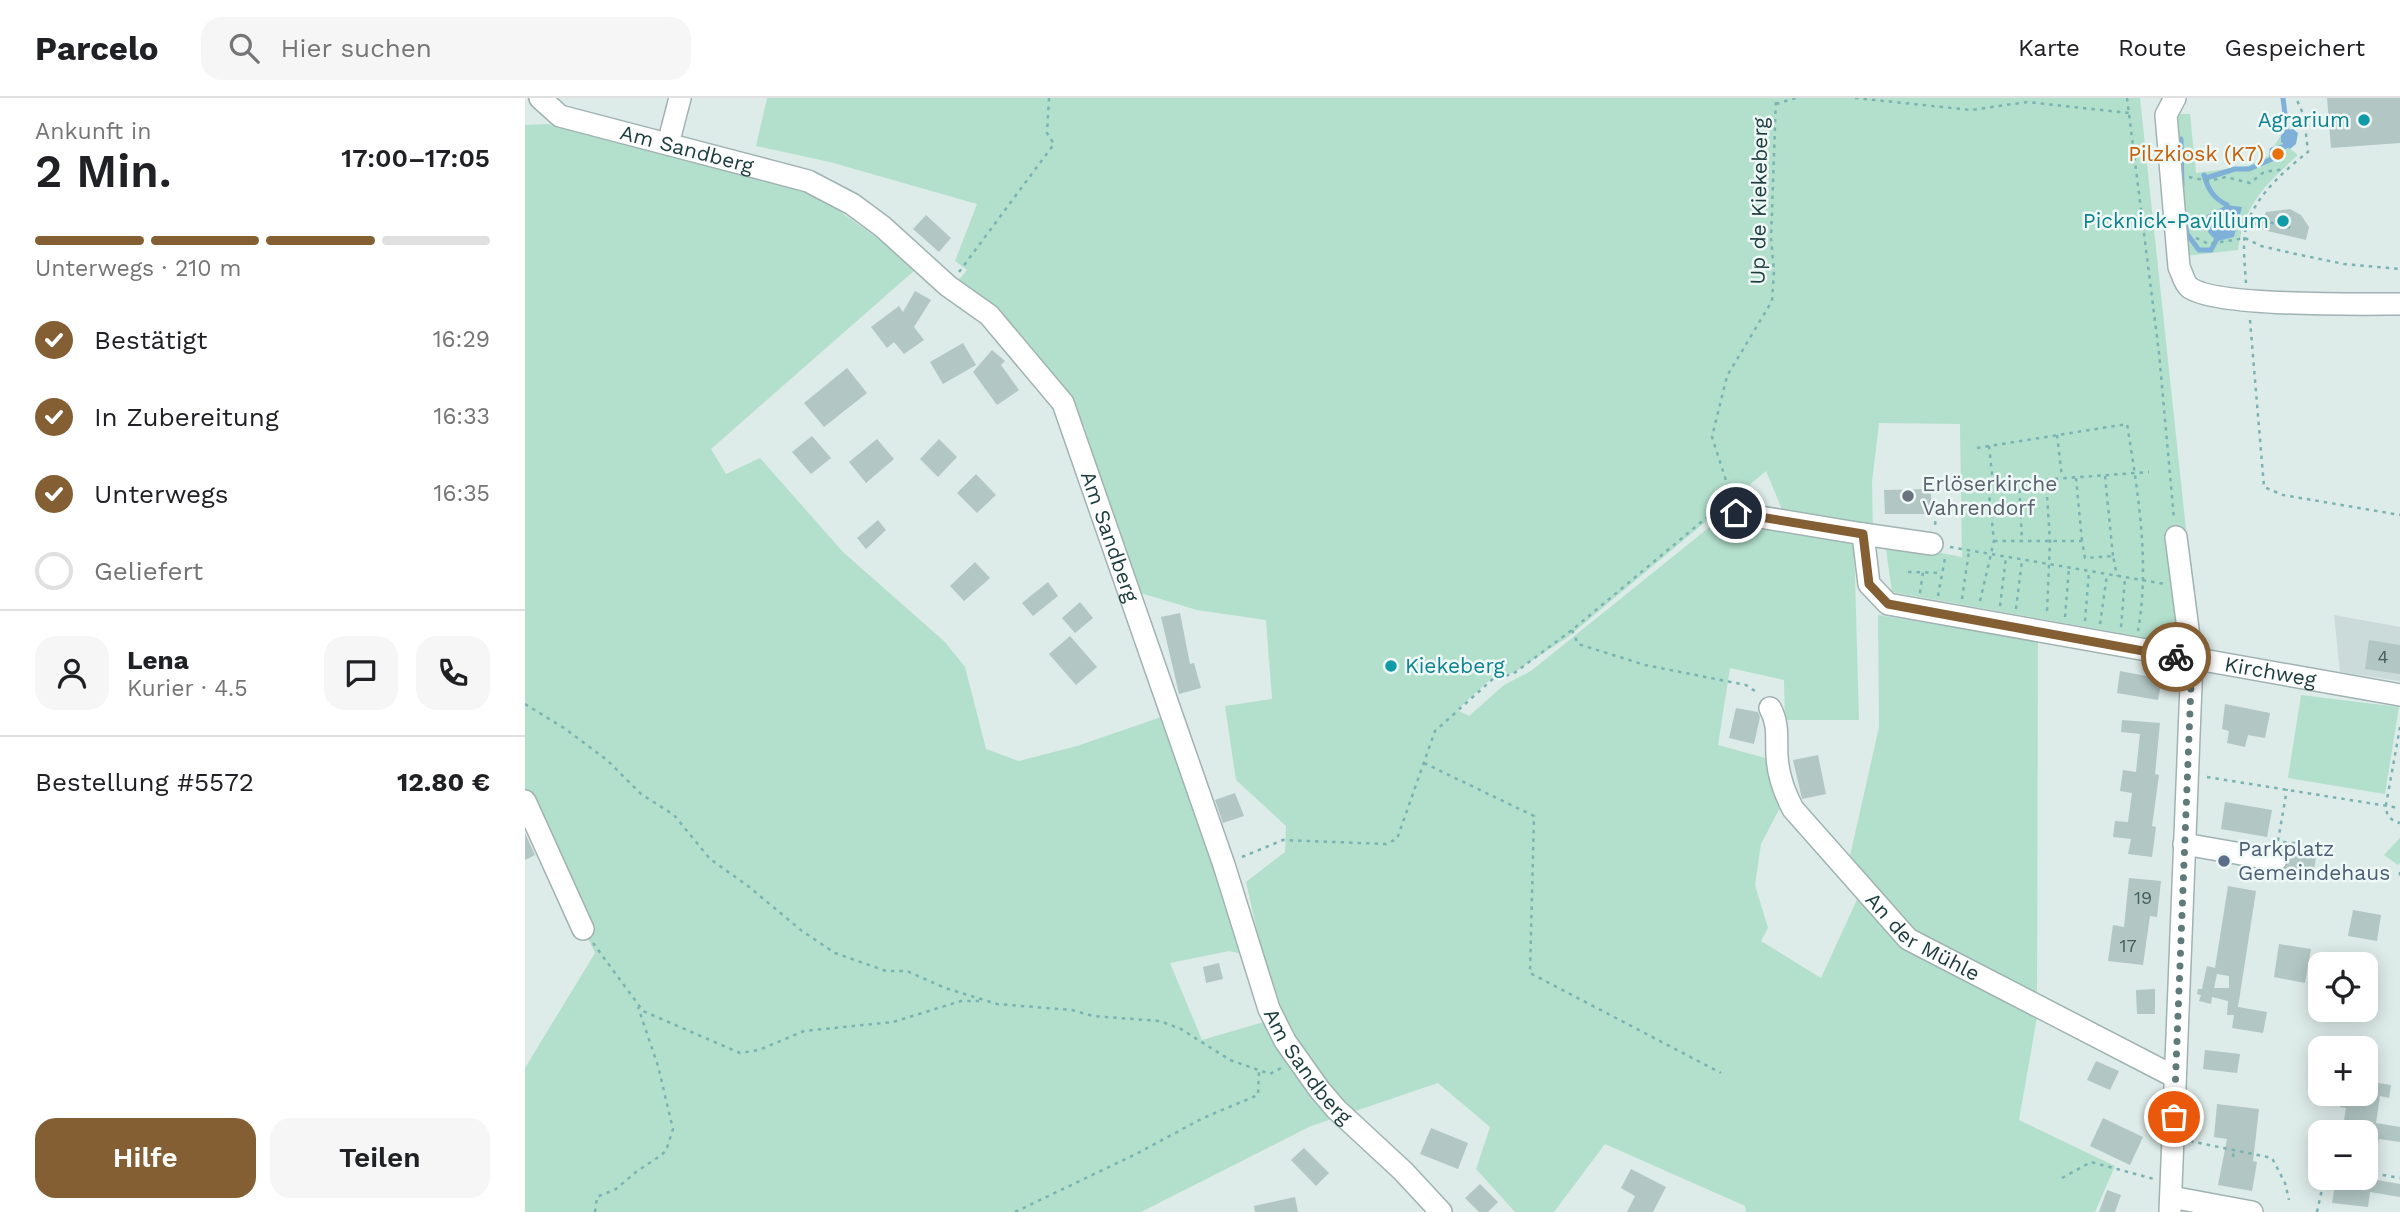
<!DOCTYPE html>
<html lang="de">
<head>
<meta charset="utf-8">
<style>
	:root { --surface:#fff; --page:#f6f6f6; --text:#202124; --muted:#757577; --line:#e0e0e0; --accent:#845f34 }
	body { margin:0; font-family:"Work Sans",sans-serif; background:var(--page); color:var(--text); height:100vh; display:flex; flex-direction:column; font-size:26px; white-space:nowrap }
	* { box-sizing:border-box; margin:0 }
	p { font-size:23px; color:var(--muted) }
	.icon { flex:none; width:38px; height:38px; fill:none; stroke:currentColor; stroke-width:2; stroke-linecap:round; stroke-linejoin:round }
	.map { position:relative; flex:1; overflow:hidden }
	.sheet { display:flex; flex-direction:column; background:var(--surface); width:525px }
	.sheet>* { flex:none }
	.buttons { position:absolute; left:1783px; top:854px; display:grid; gap:14px }
	.buttons a { display:grid; place-items:center; width:70px; height:70px; border-radius:14px; background:var(--surface); box-shadow:0 4px 18px #0003; font-size:35px }
	.pin { position:absolute; display:grid; place-items:center; width:60px; height:60px; color:#fff; margin:-30px; border:4px solid #fff; border-radius:50%; box-shadow:0 2px 7px #0007 }
	.courier { position:absolute; display:grid; place-items:center; width:70px; height:70px; margin:-35px; border:5px solid #845f34; border-radius:50%; background:#fff; color:#222; box-shadow:0 2px 9px #0007 }
	.head em { font-style:normal; font-weight:600 }
	.head div { display:flex; flex-direction:column-reverse }
	.head { display:flex; align-items:center; justify-content:space-between; height:119px; padding:0 35px }
	h1 { font-size:46px; font-weight:600; line-height:52px }
	.bar { display:grid; grid-template-columns:repeat(4,1fr); gap:10px 7px; align-content:center; height:84px; padding:0 35px }
	.bar i { height:9px; border-radius:5px; background:var(--line) }
	.bar .active { background:var(--accent) }
	.bar p { grid-column:span 4 }
	.line { display:flex; align-items:center; gap:18px; padding:0 35px; border-top:2px solid var(--line) }
	.line div { flex:1 }
	.round { display:grid; place-items:center; flex:none; width:74px; height:74px; border-radius:21px; background:var(--page) }
	ol { padding:0 35px; list-style:none }
	li { display:flex; align-items:center; gap:21px; height:77px }
	li p { margin-inline-start:auto }
	li .icon { padding:7px; border-radius:50%; background:var(--accent); color:#fff; stroke-width:4 }
	li:last-child { color:var(--muted) }
	li i { width:38px; height:38px; border:4px solid var(--line); border-radius:50% }
	.button { display:flex; gap:14px; margin-top:auto; padding:14px 35px }
	.button a { flex:1; height:80px; border-radius:21px; background:var(--accent); color:#fff; font-size:28px; font-weight:600; line-height:80px; text-align:center }
	.button a+a { background:var(--page); color:var(--text) }
	header { display:flex; align-items:center; gap:42px; box-sizing:border-box; height:98px; padding:0 35px; background:var(--surface); border-bottom:2px solid var(--line) }
	header strong { font-size:33px }
	nav { display:flex; gap:38px; margin-inline-start:auto; font-size:24px }
	.search { width:490px; height:63px; background:var(--page); display:flex; align-items:center; gap:18px; box-sizing:border-box; padding:0 24px; border-radius:21px; color:var(--muted); font-size:26px }
	main { display:flex; flex:1; min-height:0 }
	.map>svg:first-child { display:block }
	.built { fill:#cbdbd9 }
	.green { fill:#b3e0cc }
	.water { fill:#7eb0d8 }
	.lines { fill:none; stroke-linecap:round; stroke-linejoin:round }
	.stream { stroke:#7eb0d8; stroke-width:5 }
	.building { fill:#b2c6c3; fill-rule:evenodd }
	.minor-casing { stroke:#a0b3b2; stroke-width:24 }
	.path { stroke:#7ab3b1; stroke-width:2.5; stroke-dasharray:3.5 5; stroke-linecap:butt }
	.minor { stroke:#fff; stroke-width:21 }
	.done { stroke:#607979; stroke-width:7; stroke-dasharray:0 12.6 }
	.route { stroke:#845f34; stroke-width:9 }
	.culture-dot { fill:#0f9aa8; stroke:#eef8f6; stroke-width:2.5 }
	.food-dot { fill:#e8710a; stroke:#eef8f6; stroke-width:2.5 }
	.worship-dot { fill:#6b7280; stroke:#eef8f6; stroke-width:2.5 }
	.service-dot { fill:#5c6f8a; stroke:#eef8f6; stroke-width:2.5 }
	.labels { text-anchor:middle; stroke-width:5; stroke-linejoin:round; paint-order:stroke }
	.number-label { font-size:18px; fill:#425e5e }
	.culture-label { font-size:21px; fill:#0d838f; stroke:#eef8f6; text-anchor:end }
	.street-label { font-size:21px; fill:#1d3c3d; stroke:#eef8f6 }
	.food-label { font-size:21px; fill:#c56008; stroke:#eef8f6; text-anchor:end }
	.worship-label { font-size:21px; fill:#5b616d; stroke:#eef8f6; text-anchor:start }
	.service-label { font-size:21px; fill:#4e5e75; stroke:#eef8f6; text-anchor:start }
</style>
</head>
<body>
<header>
<strong>Parcelo</strong>
<div class="search"><svg class="icon" aria-label="search" viewBox="0 0 24 24"><circle cx="10" cy="10" r="6"/><path d="M15 15l6 6"/></svg>Hier suchen</div>
<nav><a>Karte</a><a>Route</a><a>Gespeichert</a></nav>
</header>
<main>
<section class="sheet">
<div class="head"><div><h1>2 Min.</h1><p>Ankunft in</p></div><em>17:00–17:05</em></div>
<div class="bar"><i class="active"></i><i class="active"></i><i class="active"></i><i></i><p>Unterwegs · 210 m</p></div>
<ol>
<li><svg class="icon" aria-label="check" viewBox="0 0 24 24"><path d="M5 12l5 5 9-10"/></svg>Bestätigt<p>16:29</p></li>
<li><svg class="icon" aria-label="check" viewBox="0 0 24 24"><path d="M5 12l5 5 9-10"/></svg>In Zubereitung<p>16:33</p></li>
<li><svg class="icon" aria-label="check" viewBox="0 0 24 24"><path d="M5 12l5 5 9-10"/></svg>Unterwegs<p>16:35</p></li>
<li><i></i>Geliefert</li>
</ol>
<div class="line" style="height:126px"><a class="round"><svg class="icon" aria-label="person" viewBox="0 0 24 24"><circle cx="12" cy="8" r="4"/><path d="M4 21q1-7 8-7t8 7"/></svg></a><div><b>Lena</b><p>Kurier · 4.5</p></div><a class="round"><svg class="icon" aria-label="chat" viewBox="0 0 24 24"><path d="M4 5h16v11H9l-5 4z"/></svg></a><a class="round"><svg class="icon" aria-label="phone" viewBox="0 0 24 24"><path d="M5 4h4l2 5-3 2q2 4 5 5l2-3 5 2v4C11 20 4 13 5 4z"/></svg></a></div>
<div class="line" style="height:91px"><div>Bestellung #5572</div><b>12.80 €</b></div>
<div class="button"><a>Hilfe</a><a>Teilen</a></div>
</section>
<div class="map">
<svg width="1875" height="1114" viewBox="0 0 1875 1114">
	<rect width="100%" height="100%" fill="#ddebe9"/>
	<!-- built -->
	<path class="built" d="M1809 517 1875 529V583L1815 574Z"/>
	<!-- green -->
	<path class="green" d="M242 0H1615L1661 431 1645 432 1656 546 1367 494 1360 444 1437 459 1435 326 1354 325 1347 384 1348 431 1261 421 1241 373 1043 539 988 575 969 578 932 612 944 618 979 587 1006 573 1192 423 1329 443 1334 622H1260L1259 582 1205 570 1193 647 1244 661 1258 704 1236 746 1230 787 1243 830 1236 843 1296 880 1335 795 1512 919 1494 1022 1590 1068 1570 1114H1221L1220 1108 1080 1046 1029 1114H990L951 1071 965 1029 913 985 786 1028 616 1114H0V970L70 855 0 707V27L22 26 260 86 302 104 370 153 390 172 186 351 201 376 235 360 318 454 420 544 440 569 461 651 494 663 552 648 642 617 722 857 704 853 645 865 677 942 739 924 811 997 748 905 721 784 760 754 761 728 711 682 700 608 747 601 741 522 672 512 609 493 591 452 560 330 544 301 484 224 432 184 442 172 430 163 452 106 305 64 231 48Z
		M1653 16H1665L1671 75 1723 68 1743 58 1756 37V44L1773 57C1740 87 1719 106 1713 152L1660 158Z
		M1353 517 1513 543 1512 896 1387 833 1325 758 1354 629Z
		M1776 597 1874 609 1860 696 1763 680Z
		M1875 740V765L1873 767 1859 757Z"/>
	<!-- water -->
	<path class="water" d="M1768 31 1773 35 1771 46 1765 51 1756 44V37L1762 32Z
		M1702 107 1717 109 1709 139 1693 143C1682 136 1679 130 1682 117Z"/>
	<g class="lines">
		<!-- stream -->
		<path class="stream" d="M1656 41 1657 88
			M1701 111 1702 107C1688 100 1683 91 1679 77L1681 80 1710 71H1724L1747 61V52L1761 48 1762 32 1758 0
			M1661 129 1662 136 1674 152H1686L1694 137"/>
	</g>
	<!-- building -->
	<path class="building" d="M1802 0H1875V45L1806 50Z
		M1765 111 1776 117 1784 129 1781 142 1734 131 1741 114Z
		M401 117 426 140 414 154 388 131Z
		M390 193 406 202 389 229 399 242 379 256 369 244 362 250 346 229 374 208 378 214Z
		M438 245 451 267 418 286 405 264Z
		M467 252 480 263 476 267 494 292 472 307 448 274Z
		M322 270 342 295 299 329 279 305Z
		M287 338 306 360 286 376 267 354Z
		M352 341 369 361 341 385 324 364Z
		M414 341 432 359 413 379 395 361Z
		M451 376 471 397 452 415 432 395Z
		M1406 391V416H1360L1359 392Z
		M353 422 361 432 341 451 332 440Z
		M450 464 465 480 439 503 425 488Z
		M523 484 533 498 508 518 497 505Z
		M555 504 568 520 550 535 537 520Z
		M655 515 665 566 669 565 676 590 654 596 636 519Z
		M545 538 572 569 551 587 524 556Z
		M1844 542 1875 547V576L1840 571Z
		M1595 573 1637 581 1633 602 1592 595Z
		M1700 606 1745 615 1740 640 1723 637 1720 649 1702 645 1704 633 1697 631Z
		M1211 610 1233 614 1235 619 1229 646 1204 640Z
		M1597 622 1635 625 1630 676 1634 677 1627 728 1631 729 1627 759 1603 756 1606 741 1588 739 1590 723 1603 724 1607 695 1595 693 1598 672 1611 674 1615 636 1596 634Z
		M1293 657 1301 696 1277 701 1268 662Z
		M710 695 719 718 698 725 690 702Z
		M1700 704 1747 712 1742 739 1696 731Z
		M0 735 10 757 0 762Z
		M1761 754 1791 759 1788 778 1758 772 1764 764Z
		M1604 780 1636 783 1632 819 1625 818 1618 867 1583 863 1588 827 1599 829Z
		M1703 788 1731 793 1713 909 1742 914 1738 935 1707 930 1709 917H1702L1703 903 1687 899 1686 906 1674 903 1676 897 1672 896 1673 891H1677L1682 868 1690 870ZM1692 876 1704 878V890H1689Z
		M1828 812 1856 817 1852 843 1823 838Z
		M1754 846 1786 851 1780 885 1749 879Z
		M694 865 698 881 681 885 678 869Z
		M1630 891V916H1612L1611 892Z
		M1680 952 1715 956 1712 975 1678 971Z
		M1571 963 1594 973 1585 992 1562 982Z
		M1841 983 1866 987 1864 1000 1855 998 1851 1025 1875 1029V1044L1854 1041 1848 1073H1841V1034H1817L1821 1010 1815 1009 1817 996H1841Z
		M1692 1006 1734 1011 1728 1063 1732 1064 1727 1093 1693 1087 1702 1041 1689 1039Z
		M1578 1020 1618 1039 1605 1067 1565 1048Z
		M906 1030 943 1045 933 1071 895 1056Z
		M779 1050 804 1075 791 1088 766 1062Z
		M1106 1071 1141 1089 1128 1114H1102L1110 1098 1096 1090Z
		M1811 1080H1841L1875 1086V1099L1845 1094 1843 1109 1807 1105Z
		M955 1086 973 1104 963 1114H954L940 1100Z
		M1582 1092 1596 1097 1590 1114H1574Z
		M770 1099 773 1114H730L729 1108Z"/>
	<g class="lines">
		<!-- minor casing -->
		<g class="minor-casing">
			<g id="minor">
				<path id="s1" d="M15 0 35 18 283 83 327 106 358 129 423 188 464 217 538 305 699 767 744 911 760 943 794 991 811 1011 878 1073 916 1114"/>
				<path d="M1650 0 1641 17 1654 169C1657 175 1659 185 1664 189 1688 209 1838 206 1875 206"/>
				<path d="M143 46 155 0"/>
				<path id="s2" d="M1211 415 1338 436 1344 486 1363 506 1875 597"/>
				<path d="M1338 436 1407 446"/>
				<path id="s3" d="M1245 610C1254 626 1251 640 1252 658 1253 678 1259 694 1268 711L1383 841 1650 979"/>
				<path d="M0 703 58 831"/>
				<path d="M1659 746 1751 762"/>
				<path d="M1646 1099 1727 1114"/>
				<path d="M1645 1114 1667 562 1651 439"/>
			</g>
		</g>
		<!-- path -->
		<path class="path" d="M1330 0 1446 12 1502 4 1604 15
			M1602 0 1634 255 1649 421
			M1251 6 1271 0
			M1664 79 1684 83 1701 79 1725 85 1739 74 1760 71
			M1721 129 1740 123 1766 130
			M1671 140 1684 146 1720 140 1736 148 1771 156 1819 166 1875 171
			M434 174 529 46 522 35 524 0
			M1721 185C1720 167 1717 147 1721 130 1729 99 1759 73 1783 54L1779 18 1771 0
			M1725 222 1739 389 1758 397 1875 417
			M1532 337 1537 379
			M1464 348 1468 385
			M1452 350 1602 326C1613 394 1625 465 1613 533
			M1580 378 1588 458
			M1551 380 1557 443
			M1521 382 1525 443 1522 514
			M1494 383 1497 443
			M1445 387 1624 374
			M1206 398 1187 339 1202 278 1247 203 1249 173 1246 140 1251 0
			M1406 404 1413 405 1410 427
			M1469 443H1557L1560 460 1588 458 1592 478
			M1425 449 1640 486
			M1383 474 1417 475
			M1395 495 1398 474
			M1413 498 1420 460
			M1437 501 1444 453
			M1455 503 1469 443 1463 386
			M1475 508 1481 459
			M1491 511 1497 462
			M1540 519 1544 470
			M1560 523 1564 474
			M1575 526 1582 477
			M1596 529 1600 480
			M1047 532 1053 546 1120 567 1221 587 1233 595
			M0 606 39 630 82 662 116 696 149 717 185 761 223 788 277 833 310 855 361 873H382L420 890 472 906 547 912 568 918 635 923 656 931 705 962 745 976 758 969
			M1875 629 1861 707C1861 718 1865 722 1875 725
			M899 665 1009 718 1005 875 1196 975
			M1682 679 1875 710
			M1753 743 1762 691
			M1758 744 1776 746 1774 756
			M717 759 758 742 861 746 872 741 910 633 969 580 988 576 1047 532 1193 410
			M1875 774V782
			M68 845 118 913 215 955 234 952 279 933 368 924 436 903H454
			M1665 1043 1747 1060 1760 1085 1764 1102
			M1708 1059 1709 1052
			M1841 1074 1875 1080
			M1537 1080 1566 1064 1629 1081
			M70 1114 72 1099 91 1091 111 1074 135 1058 141 1053 148 1031 133 968 113 909
			M490 1114 611 1056 678 1020 733 997 734 973
			M1792 1114 1797 1091 1806 1080"/>
		<!-- minor -->
		<use href="#minor" class="minor"/>
	</g>
	<g class="lines">
		<!-- done -->
		<path class="done" d="M1649 1019 1667 562 1651 559"/>
		<!-- route -->
		<path class="route" d="M1211 415 1338 436 1344 486 1363 506 1651 559"/>
	</g>
	<!-- markers -->
	<g class="culture-dot">
		<circle cx="1839" cy="22" r="7"/>
		<circle cx="1758" cy="123" r="7"/>
		<circle cx="866" cy="568" r="7"/>
	</g>
	<circle class="food-dot" cx="1753" cy="56" r="7"/>
	<circle class="worship-dot" cx="1383" cy="398" r="7"/>
	<circle class="service-dot" cx="1699" cy="763" r="7"/>
	<g class="labels">
		<!-- number labels -->
		<g class="number-label">
			<text x="1858" y="565">4</text>
			<text x="1618" y="806">19</text>
			<text x="1603" y="854">17</text>
		</g>
		<!-- culture labels -->
		<g class="culture-label">
			<text x="1825" y="29">Agrarium</text>
			<text x="1744" y="130">Picknick-Pavillium</text>
			<text x="880" y="575" text-anchor="start">Kiekeberg</text>
		</g>
		<!-- street labels -->
		<g class="street-label">
			<text dy="7" stroke="none"><textPath href="#s1" startOffset="158">Am Sandberg</textPath></text>
			<text transform="translate(1234 103) rotate(-89)" y="7">Up de Kiekeberg</text>
			<text dy="7" stroke="none"><textPath href="#s1" startOffset="766">Am Sandberg</textPath></text>
			<text dy="7" stroke="none"><textPath href="#s2" startOffset="595">Kirchweg</textPath></text>
			<text dy="7" stroke="none"><textPath href="#s3" startOffset="289">An der Mühle</textPath></text>
			<text dy="7" stroke="none"><textPath href="#s1" startOffset="1334">Am Sandberg</textPath></text>
		</g>
		<!-- food labels -->
		<g class="food-label">
			<text x="1739" y="63">Pilzkiosk (K7)</text>
		</g>
		<!-- worship labels -->
		<g class="worship-label">
			<text x="1397" y="393">Erlöserkirche<tspan x="1397" dy="24">Vahrendorf</tspan></text>
		</g>
		<!-- service labels -->
		<g class="service-label">
			<text x="1713" y="758">Parkplatz<tspan x="1713" dy="24">Gemeindehaus</tspan></text>
		</g>
	</g>
</svg>
<div class="buttons">
<a><svg class="icon" aria-label="locate" viewBox="0 0 24 24"><circle cx="12" cy="12" r="6"/><path d="M12 2v4M12 18v4M2 12h4M18 12h4"/></svg></a>
<a>+</a>
<a>−</a>
</div>
<div class="pin" style="left:1649px;top:1019px;background:#ea580c"><svg class="icon" aria-label="bag" viewBox="0 0 24 24"><path d="M5 8h14l-1 12H6zM9 8a3 3 0 0 1 6 0"/></svg></div>
<div class="pin" style="left:1211px;top:415px;background:#1f2937"><svg class="icon" aria-label="home" viewBox="0 0 24 24"><path d="M3 11l9-7 9 7M6 9v11h12V9"/></svg></div>
<div class="courier" style="left:1651px;top:559px"><svg class="icon" aria-label="bike" viewBox="0 0 24 24"><circle cx="6" cy="16" r="4"/><circle cx="18" cy="16" r="4"/><path d="M6 16l4-8h5l3 8M10 8l3 8H6M13 5h3"/></svg></div>
</div>
</main>
</body>
</html>
